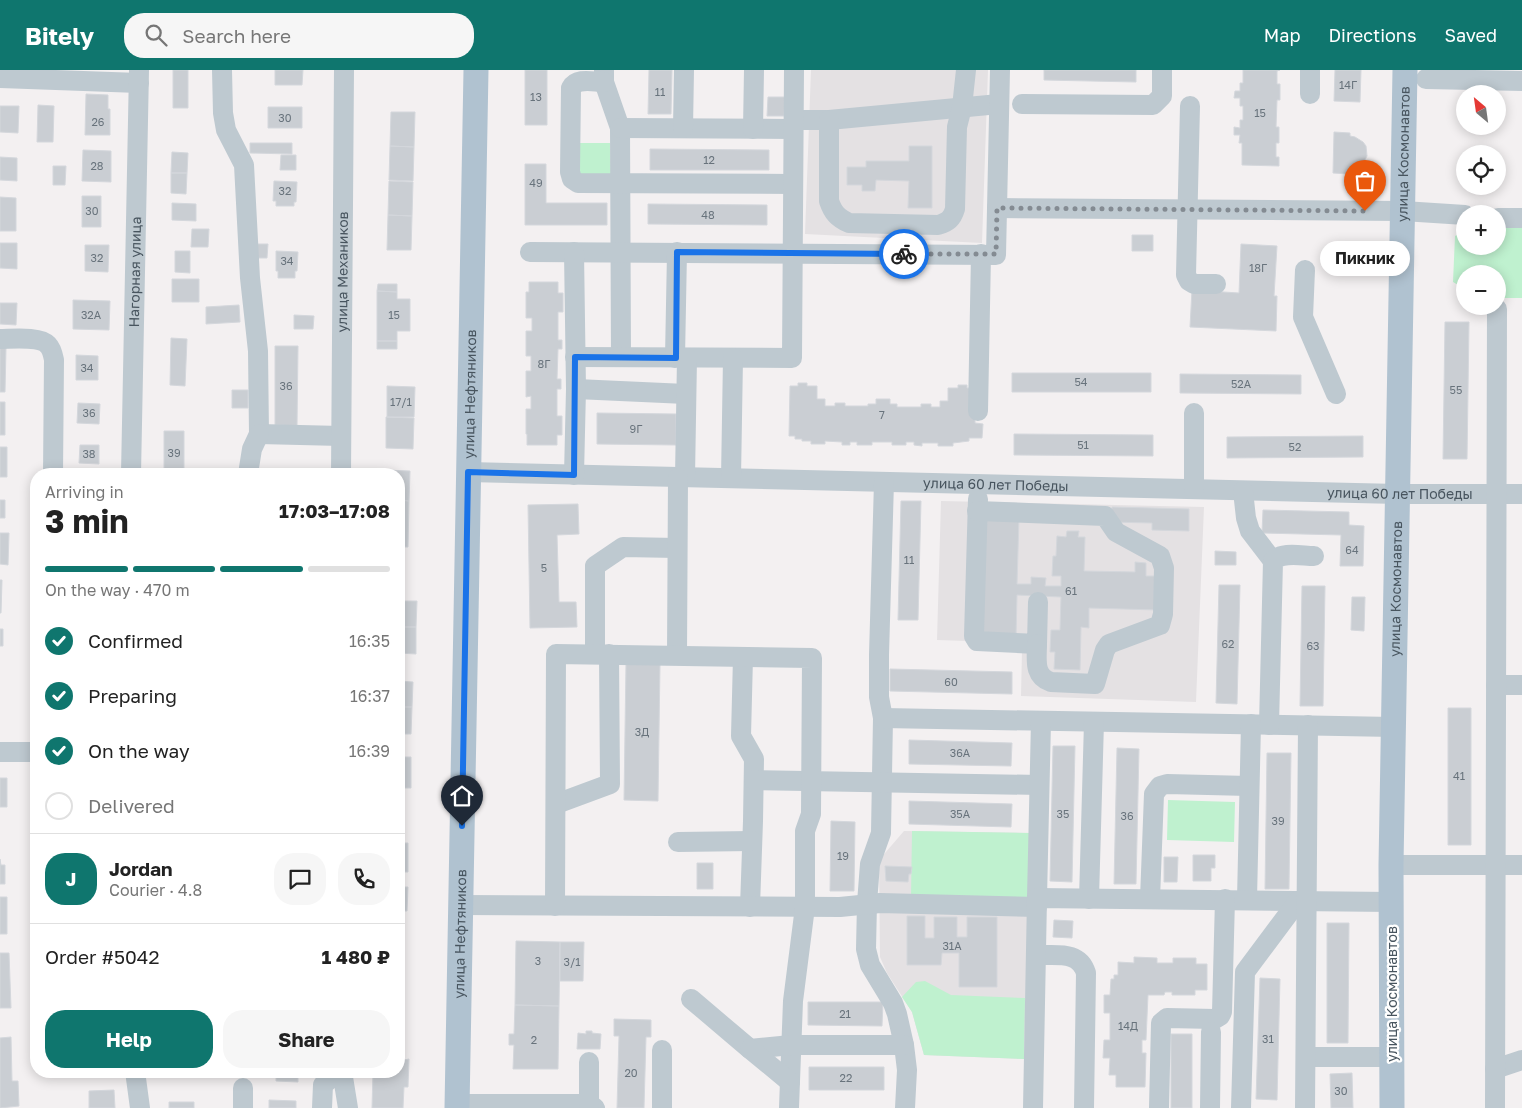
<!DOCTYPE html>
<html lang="en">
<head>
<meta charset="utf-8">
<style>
	:root { --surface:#fff; --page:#f6f6f6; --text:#222; --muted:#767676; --line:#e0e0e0; --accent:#0f766e }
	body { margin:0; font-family:"Golos Text",sans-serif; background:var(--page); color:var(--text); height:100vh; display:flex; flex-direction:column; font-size:19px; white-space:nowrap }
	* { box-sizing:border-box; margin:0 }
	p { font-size:16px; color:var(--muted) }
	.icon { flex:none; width:28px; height:28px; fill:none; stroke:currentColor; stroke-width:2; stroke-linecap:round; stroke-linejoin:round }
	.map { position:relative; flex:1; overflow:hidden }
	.details { position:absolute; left:30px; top:398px; width:375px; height:610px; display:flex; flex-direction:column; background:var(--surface); border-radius:20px; box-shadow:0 2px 12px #0003 }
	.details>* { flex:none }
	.needle { width:32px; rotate:331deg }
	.fabs { position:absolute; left:1456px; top:15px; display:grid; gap:10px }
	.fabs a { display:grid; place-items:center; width:50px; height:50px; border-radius:50%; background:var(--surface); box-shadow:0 2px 12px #0003; font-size:25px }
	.pin { position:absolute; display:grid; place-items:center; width:42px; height:42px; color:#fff; margin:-51px -21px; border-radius:50% 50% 50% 0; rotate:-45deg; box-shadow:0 0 5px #0007 }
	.pin .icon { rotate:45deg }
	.courier { position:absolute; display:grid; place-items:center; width:50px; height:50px; margin:-25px; border:4px solid #1a73e8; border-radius:50%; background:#fff; color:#222; box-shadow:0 1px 6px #0007 }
	.bubble { position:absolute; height:35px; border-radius:18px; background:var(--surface); box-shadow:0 2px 12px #0003; font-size:16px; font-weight:700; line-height:35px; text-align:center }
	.headline em { font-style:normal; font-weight:700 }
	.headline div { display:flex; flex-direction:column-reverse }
	.headline { display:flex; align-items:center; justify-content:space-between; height:85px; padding:0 15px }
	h1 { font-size:32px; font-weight:700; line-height:38px }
	.bar { display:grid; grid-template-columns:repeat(4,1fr); gap:8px 5px; align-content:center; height:60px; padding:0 15px }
	.bar i { height:6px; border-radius:4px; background:var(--line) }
	.bar .selected { background:var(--accent) }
	.bar p { grid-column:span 4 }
	.line { display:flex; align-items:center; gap:12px; padding:0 15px; border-top:1px solid var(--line) }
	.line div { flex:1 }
	.round { display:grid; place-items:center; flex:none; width:52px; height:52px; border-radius:20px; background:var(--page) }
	ol { padding:0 15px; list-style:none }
	li { display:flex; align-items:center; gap:15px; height:55px }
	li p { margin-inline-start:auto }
	li .icon { padding:5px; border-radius:50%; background:var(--accent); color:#fff; stroke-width:4 }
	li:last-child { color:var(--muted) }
	li i { width:28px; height:28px; border:2px solid var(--line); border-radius:50% }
	.button { display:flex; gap:10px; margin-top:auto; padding:10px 15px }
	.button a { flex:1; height:58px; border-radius:20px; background:var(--accent); color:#fff; font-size:20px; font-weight:700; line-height:58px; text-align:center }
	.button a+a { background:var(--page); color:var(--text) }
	header { display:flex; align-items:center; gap:30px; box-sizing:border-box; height:70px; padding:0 25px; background:var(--accent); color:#fff }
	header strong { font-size:24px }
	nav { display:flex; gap:28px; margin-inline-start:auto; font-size:18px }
	.search { width:350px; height:45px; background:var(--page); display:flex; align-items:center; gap:12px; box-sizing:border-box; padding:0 18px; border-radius:20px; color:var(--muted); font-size:19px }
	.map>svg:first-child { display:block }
	.education { fill:#e4e1e3 }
	.green { fill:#bff1cf }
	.building { fill:#caced3; stroke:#d4d7dc }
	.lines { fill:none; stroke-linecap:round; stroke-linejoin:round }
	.minor { stroke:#bec9d0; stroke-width:20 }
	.major { stroke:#b0c2d0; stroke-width:25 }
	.done { stroke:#848b92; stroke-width:5; stroke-dasharray:0 9 }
	.route { stroke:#1a73e8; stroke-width:6 }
	.labels { text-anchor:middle; stroke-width:4.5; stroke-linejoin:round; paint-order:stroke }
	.number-label { font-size:11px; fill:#68737c }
	.street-label { font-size:14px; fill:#48555f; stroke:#fff }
</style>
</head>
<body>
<header>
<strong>Bitely</strong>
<div class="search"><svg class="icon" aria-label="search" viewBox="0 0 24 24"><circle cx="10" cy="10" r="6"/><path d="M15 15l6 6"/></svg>Search here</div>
<nav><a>Map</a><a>Directions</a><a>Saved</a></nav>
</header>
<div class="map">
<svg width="1522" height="1038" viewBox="0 0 1522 1038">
	<rect width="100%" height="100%" fill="#f3f0f1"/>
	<!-- education -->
	<path class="education" d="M811 0H988L982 173 805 164Z
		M941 431 1204 437 1196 632 1021 626 1022 580 968 571 937 570Z
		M904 761 1030 763 1024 989 924 985 912 942 887 903 880 887 879 790Z"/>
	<!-- green -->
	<path class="green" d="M577 73H610L611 106H578Z
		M1498 152H1522V228H1498V204H1465V219L1453 212 1455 166 1465 160V176H1498Z
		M1168 730 1235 732 1234 772 1167 770Z
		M912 761 1030 763 1028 831 911 827Z
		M925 911 951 925 1025 928 1024 989 924 985 912 942 902 927 916 912Z"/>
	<!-- building -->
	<path class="building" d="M173 0H188V38H173Z
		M275 0H303L302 15H275Z
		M525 0H547V55H525Z
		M649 0H672L671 44H648Z
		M1044 0H1136V12L1044 10Z
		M1243 0H1280L1277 1V14H1280V30H1277L1276 57H1279V73H1276V87H1279V96L1242 95V73H1239L1240 65H1234V57L1240 58V50H1243V36H1240V28H1234L1235 21H1240V13H1243Z
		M1335 0H1361L1360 32 1334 31Z
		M86 24 108 25V39H110V65H85Z
		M768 27H785L784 46H767Z
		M38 35 54 36 53 72H37Z
		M0 36H19L18 63 0 62Z
		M268 37H302V58H268Z
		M391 42H415L414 77 390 76Z
		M1334 62 1350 63V66L1355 67 1363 72 1366 76 1367 86 1361 97 1355 100 1349 101V104L1333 103Z
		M250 73H292V84L250 83Z
		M390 76 414 77 413 111 389 110Z
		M909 76H932V138H908L909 111 876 110 875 121H862V115H847V97H866V91H909Z
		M650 79 769 80V100H650Z
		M83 80 111 81V112L82 111Z
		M172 82 188 83 187 103H171Z
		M281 85H296V100H280Z
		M0 87 17 88V111L0 110Z
		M525 94H546V133H607V155H525Z
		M53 96H66L65 115H53Z
		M171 103H187L186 124 171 123Z
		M274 111 297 112 296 132H294V136H276V131H273Z
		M389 111 413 112 412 146 388 145Z
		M82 126H101V157H82Z
		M0 127 16 128V161H0Z
		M172 133 196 134V151L172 150Z
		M648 134 767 135V155L648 154Z
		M388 145 412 146 411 180H387Z
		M192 159H209L208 177H191Z
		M1132 165H1153V181H1132Z
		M0 173H17V199L0 198Z
		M256 174H268L267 188H255Z
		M1241 174 1277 176 1274 226H1277L1276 261 1190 257 1192 220 1239 223Z
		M85 175H109L108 202 85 201Z
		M175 181H190V203L175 202Z
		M276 181 298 182 297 201H295V208H278V201H276Z
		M172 209H199V232H172Z
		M529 212H558V223H563V242H558V270H562V279H558L557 309H561V319H557V346H562V365H557V375H527V364H526V339H531V326L526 327V301H531V286H526V261H532V248H526V222H529Z
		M378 214H397V222L377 221Z
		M377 221 397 222V229H410V261H397V271H377Z
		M73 230 110 231 109 260 73 259Z
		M0 233H17L16 255 0 254Z
		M239 235 240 252 206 254V237Z
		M294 245 314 246 313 259H294Z
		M1445 252H1469L1467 389H1443Z
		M171 268 187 269 185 316 170 315Z
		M377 271H397V279H377Z
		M275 276H298L297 356 275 355Z
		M0 277H6L5 322H0Z
		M76 285 98 286V310H76Z
		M1012 303H1151V322H1012Z
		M1180 304 1301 305V324L1180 323Z
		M798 313H807V316H817V329H825V336H835V333H845V336H868V334H876V329H890V334H897V337H921V334H931V337H940V331H948V318H958V315H967V318H975V353L983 354 982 368H969V371L953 373V376H938V373H922V376L914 375V372H906V375H892V372H872V375H857V372H850V375H842V372L825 371V374H811V371H802V369H795V366H789L790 316H798Z
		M387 316 415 317 414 347H387Z
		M232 320H248V338H232Z
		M0 332H5V365H0Z
		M78 333 100 334 99 354 77 353Z
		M597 343 676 344V375L597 374Z
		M386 347 414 348 413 379 386 378Z
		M164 361H184V404H164Z
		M1014 364 1153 365V386L1014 385Z
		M1363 366V387L1227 388V367Z
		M80 375H99V394L79 393Z
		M0 377H7V407H0Z
		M383 400 410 401 409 431 399 430V404H383Z
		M0 430H5V448H0Z
		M399 430 409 431 408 477H399Z
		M901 431H921L918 550H898Z
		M578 434 579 464 557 465 559 532H576L577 557 530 558 528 435Z
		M1112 437 1189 439V461L1152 460V453L1111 452Z
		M1263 440 1349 442V455L1364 456 1363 496H1340L1341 465 1262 463Z
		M986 446 1019 447 1017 514H1031V507L1046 508 1045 516H1061V506H1052L1053 486H1056L1057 466 1066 467 1067 461H1079L1078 467H1085L1084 501 1135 502V492L1146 493V506H1159L1158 540 1089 538V558L1081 557 1080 600 1054 599 1055 582H1050L1051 560H1060L1061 527 1017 525 1016 567 982 566Z
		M0 463H9L8 495 0 494Z
		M1215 481 1236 482V495H1215Z
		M0 510H2L1 543H0Z
		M1219 515H1240L1237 634 1216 633Z
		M1302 516H1325L1323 636H1300Z
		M1352 527H1365L1364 561 1351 560Z
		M399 531H417L416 557H399Z
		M399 557H416V584L399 583Z
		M0 559H3V576H0Z
		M626 593 660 594 658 731 624 730Z
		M890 599 1012 602V624L890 621Z
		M399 611 413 612 412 637H399Z
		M399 637H412L411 664H399Z
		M1448 638H1471V775H1448Z
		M909 670 1012 673 1011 696 909 694Z
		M1053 676H1075L1072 812 1050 811Z
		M1117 678 1139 679 1136 814H1114Z
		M1267 683H1291L1289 819H1265Z
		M399 687H411V718H399Z
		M0 708H7V737H0Z
		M909 731 1012 734 1011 757 909 754Z
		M831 751 855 752 854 821H830Z
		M399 773H408V802H399Z
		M1193 785H1215V798H1211V811H1193Z
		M1164 787H1178L1177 812H1164Z
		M0 789 1 795H5V814H0Z
		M697 793H713V819H697Z
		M885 796 912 797 911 804H909L908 812 886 811Z
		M399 817H408L407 841H399Z
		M0 827H7V864H0Z
		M907 846H925V868H934V847H957V867H967V847H997V917H959V883H942L941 895H907Z
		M1054 850 1073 851 1072 868 1053 867Z
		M1327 853H1349L1348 973H1327Z
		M516 871 560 872 559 936 515 935Z
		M560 872H584L583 911H560Z
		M0 883H9L11 938H0Z
		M1134 887 1157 888V893H1173V888H1196V894H1207V920H1195V925H1172V922H1165L1164 925H1148L1146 970H1142V983H1146L1145 1017H1116V1005H1109L1110 988H1103L1104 970H1110V943H1104V925H1110L1111 909H1114V905H1118V892L1134 893Z
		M1260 908 1280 909 1277 1030 1256 1029Z
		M808 932H883L882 956 808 955Z
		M515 935 559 936 558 999H513L514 975H509V964H514Z
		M614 949 651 950V967H646L644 1038H617L619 966H614Z
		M586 961H592V963L601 964 600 979H577L578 963 586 964Z
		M399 963H404V990L409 989 408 1017H404L403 1038H372L373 1001H399Z
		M1171 964H1192V1038H1171Z
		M11 967 12 1011H18L19 1036 0 1038V968Z
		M809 997H884V1020H809Z
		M276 1001H298V1012L276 1011Z
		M1352 1003 1353 1038H1331L1330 1004Z
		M114 1020 115 1038H89V1021Z
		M269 1030 296 1031V1038H269Z
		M169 1032H194V1038H169Z"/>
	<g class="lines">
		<!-- minor -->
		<g class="minor">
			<path d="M222 0 223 43 226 60 244 95 250 208 258 281 259 364 341 366"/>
			<path d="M604 0V12L620 58 621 287"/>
			<path d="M0 8 139 13"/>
			<path d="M1426 9 1522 11"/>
			<path d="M604 12C593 12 577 7 571 18L570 102 572 109 578 113 793 114"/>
			<path d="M1310 24V0"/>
			<path d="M1022 34 1153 35 1162 26V0"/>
			<path d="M1190 36 1186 205 1189 211 1194 214H1216"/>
			<path d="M794 50H829L999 34"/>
			<path d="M829 50V131C833 143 838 148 849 153L938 155C948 152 952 149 955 139L957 57 962 37 966 0"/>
			<path d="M620 58 793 59"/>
			<path d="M683 58 684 0"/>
			<path d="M753 59 754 0"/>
			<path d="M997 138 1403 141 1465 145"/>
			<path d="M1498 148H1522"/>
			<path d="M530 182 996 185 1000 0"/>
			<path d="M1305 200 1303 247 1336 324"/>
			<path d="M0 269C12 269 40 266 48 275 52 279 53 285 54 290L53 404"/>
			<path d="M575 287 792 288 794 0"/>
			<path d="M675 288 677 182"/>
			<path d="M576 319 686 324"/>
			<path d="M978 341 981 184"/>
			<path id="s1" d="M468 402 1398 424H1522"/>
			<path id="s2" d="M131 404 139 0"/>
			<path d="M248 404 252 379 259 364"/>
			<path id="s3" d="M341 404 344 0"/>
			<path d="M574 405 576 319 574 182"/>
			<path d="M685 407 687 288"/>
			<path d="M731 408 733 288"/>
			<path d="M884 412 879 585V627L883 648 881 763 870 794 867 833 866 879 870 895 893 933 897 944 904 975 907 1000 905 1038"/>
			<path d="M1194 419V343"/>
			<path d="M1243 421 1246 448 1250 461 1273 491"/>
			<path d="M978 429 974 566 977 571 1037 574 1038 532"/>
			<path d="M977 441 1105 446 1116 462 1160 486 1164 498 1163 544 1160 555 1109 574 1105 580 1095 614 1051 612C1033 606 1037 589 1037 574"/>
			<path d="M595 584V496L623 477 677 478"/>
			<path d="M677 585 678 408"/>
			<path d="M743 587 741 666 754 689 753 751 750 837"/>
			<path d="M1496 615H1522"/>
			<path d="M883 648 1394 657"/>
			<path d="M1269 655 1273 491C1282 481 1302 486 1314 486"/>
			<path d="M0 682H36"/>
			<path d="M754 710 1039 715"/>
			<path d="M556 734 610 714 609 584"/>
			<path d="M678 772 752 771"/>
			<path d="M1391 795H1522"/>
			<path d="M1037 828 1041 651"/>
			<path d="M1089 829 1094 652"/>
			<path d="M1150 829 1154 724 1160 716 1167 714 1249 716"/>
			<path d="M1247 829 1251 654"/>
			<path d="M461 835 840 837 880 833 1037 837"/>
			<path d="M555 836 556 584 812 588 811 744 805 761V837L793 931 789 1038"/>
			<path d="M1036 885C1056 886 1079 880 1086 903L1084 1038"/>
			<path d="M691 929 750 979 791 975H904"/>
			<path d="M750 979 790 1012"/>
			<path d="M662 980V1038"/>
			<path d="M1306 987H1392"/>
			<path d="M1495 999 1522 990"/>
			<path d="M135 1001 140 1038"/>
			<path d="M342 1001 348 1038"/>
			<path d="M457 1034H589L595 1038"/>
			<path d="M589 1034V992"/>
			<path d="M243 1038V1018"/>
			<path d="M322 1038 323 1015 331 1008 343 1005"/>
			<path d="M1033 1038 1037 828 1391 832"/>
			<path d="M1159 1038 1161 953 1167 948 1215 949 1220 946 1222 942 1225 829"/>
			<path d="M1210 1038 1211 962"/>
			<path d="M1241 1038 1245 902 1298 831"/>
			<path d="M1305 1038 1308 655"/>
			<path d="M1495 1038 1497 239"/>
		</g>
		<!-- major -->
		<g class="major">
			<path id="s4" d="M457 1038 476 0"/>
			<path id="s5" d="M1392 1038 1391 795 1405 0"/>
		</g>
	</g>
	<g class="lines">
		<!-- done -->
		<path class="done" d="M904 184H996L997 138 1365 141"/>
		<!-- route -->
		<path class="route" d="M462 756 468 402 574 405 575 287 676 288 677 182 904 184"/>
	</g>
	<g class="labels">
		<!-- number labels -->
		<g class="number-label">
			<text x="1348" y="19">14Г</text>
			<text x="660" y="26">11</text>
			<text x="536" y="31">13</text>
			<text x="1260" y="47">15</text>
			<text x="285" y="52">30</text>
			<text x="98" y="56">26</text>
			<text x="709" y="94">12</text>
			<text x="97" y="100">28</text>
			<text x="536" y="117">49</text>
			<text x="285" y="125">32</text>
			<text x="92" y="145">30</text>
			<text x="708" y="149">48</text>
			<text x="97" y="192">32</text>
			<text x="287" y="195">34</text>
			<text x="1258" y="202">18Г</text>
			<text x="91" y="249">32А</text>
			<text x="394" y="249">15</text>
			<text x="544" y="298">8Г</text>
			<text x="87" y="302">34</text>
			<text x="1081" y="316">54</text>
			<text x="1241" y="318">52А</text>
			<text x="286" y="320">36</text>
			<text x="1456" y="324">55</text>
			<text x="401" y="336">17/1</text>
			<text x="89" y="347">36</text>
			<text x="882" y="349">7</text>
			<text x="636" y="363">9Г</text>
			<text x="1083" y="379">51</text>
			<text x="1295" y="381">52</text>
			<text x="174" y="387">39</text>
			<text x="89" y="388">38</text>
			<text x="1352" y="484">64</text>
			<text x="909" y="494">11</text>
			<text x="544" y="502">5</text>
			<text x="1071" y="525">61</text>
			<text x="1228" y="578">62</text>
			<text x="1313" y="580">63</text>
			<text x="951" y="616">60</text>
			<text x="642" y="666">3Д</text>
			<text x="960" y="687">36А</text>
			<text x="1459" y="710">41</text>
			<text x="960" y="748">35А</text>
			<text x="1063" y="748">35</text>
			<text x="1127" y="750">36</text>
			<text x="1278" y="755">39</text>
			<text x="843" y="790">19</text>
			<text x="952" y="880">31А</text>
			<text x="538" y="895">3</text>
			<text x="572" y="896">3/1</text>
			<text x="845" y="948">21</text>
			<text x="1128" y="960">14Д</text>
			<text x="1268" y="973">31</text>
			<text x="534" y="974">2</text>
			<text x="631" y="1007">20</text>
			<text x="846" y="1012">22</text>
			<text x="1341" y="1025">30</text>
		</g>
		<!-- street labels -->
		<g class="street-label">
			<text dy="5" stroke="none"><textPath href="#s5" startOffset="954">улица Космонавтов</textPath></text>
			<text dy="5" stroke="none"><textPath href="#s2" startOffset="202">Нагорная улица</textPath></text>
			<text dy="5" stroke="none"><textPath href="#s3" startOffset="202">улица Механиков</textPath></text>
			<text dy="5" stroke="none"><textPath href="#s4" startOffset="714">улица Нефтяников</textPath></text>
			<text dy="5" stroke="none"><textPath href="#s1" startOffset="528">улица 60 лет Победы</textPath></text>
			<text dy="5" stroke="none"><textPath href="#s1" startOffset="932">улица 60 лет Победы</textPath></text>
			<text dy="5" stroke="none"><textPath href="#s5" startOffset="519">улица Космонавтов</textPath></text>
			<text dy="5" stroke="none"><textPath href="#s4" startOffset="174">улица Нефтяников</textPath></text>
			<text transform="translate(1392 924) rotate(-90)" y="5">улица Космонавтов</text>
		</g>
	</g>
</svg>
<div class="fabs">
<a><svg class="needle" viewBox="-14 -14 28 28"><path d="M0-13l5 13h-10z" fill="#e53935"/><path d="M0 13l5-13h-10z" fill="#767676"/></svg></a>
<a><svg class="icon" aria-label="locate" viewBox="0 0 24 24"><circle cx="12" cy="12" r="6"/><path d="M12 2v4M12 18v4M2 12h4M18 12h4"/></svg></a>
<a>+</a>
<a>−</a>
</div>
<div class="pin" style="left:1365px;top:141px;background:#ea580c"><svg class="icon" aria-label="bag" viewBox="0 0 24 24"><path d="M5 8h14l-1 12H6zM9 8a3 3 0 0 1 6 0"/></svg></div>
<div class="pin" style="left:462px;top:756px;background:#1f2937"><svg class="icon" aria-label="home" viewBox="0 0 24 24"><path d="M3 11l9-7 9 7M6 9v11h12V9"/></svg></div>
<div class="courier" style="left:904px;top:184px"><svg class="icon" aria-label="bike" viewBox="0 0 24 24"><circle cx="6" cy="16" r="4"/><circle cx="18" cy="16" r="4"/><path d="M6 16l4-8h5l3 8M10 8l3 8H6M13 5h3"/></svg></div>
<div class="bubble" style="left:1320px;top:171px;width:90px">Пикник</div>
<section class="details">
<div class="headline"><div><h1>3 min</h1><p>Arriving in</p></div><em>17:03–17:08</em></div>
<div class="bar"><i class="selected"></i><i class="selected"></i><i class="selected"></i><i></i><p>On the way · 470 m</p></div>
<ol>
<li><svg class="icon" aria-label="check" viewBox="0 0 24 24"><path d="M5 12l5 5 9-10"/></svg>Confirmed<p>16:35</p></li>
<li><svg class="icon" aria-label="check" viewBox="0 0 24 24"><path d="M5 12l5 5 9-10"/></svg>Preparing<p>16:37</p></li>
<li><svg class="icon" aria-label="check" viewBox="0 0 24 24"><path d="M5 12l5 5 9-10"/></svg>On the way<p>16:39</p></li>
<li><i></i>Delivered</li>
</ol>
<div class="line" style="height:90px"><b class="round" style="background:var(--accent);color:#fff">J</b><div><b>Jordan</b><p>Courier · 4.8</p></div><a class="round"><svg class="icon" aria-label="chat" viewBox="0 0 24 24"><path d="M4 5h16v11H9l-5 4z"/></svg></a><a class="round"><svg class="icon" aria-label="phone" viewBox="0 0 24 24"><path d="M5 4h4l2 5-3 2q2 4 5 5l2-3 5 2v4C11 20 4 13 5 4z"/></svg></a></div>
<div class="line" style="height:65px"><div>Order #5042</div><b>1 480 ₽</b></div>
<div class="button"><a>Help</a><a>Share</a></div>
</section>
</div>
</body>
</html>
